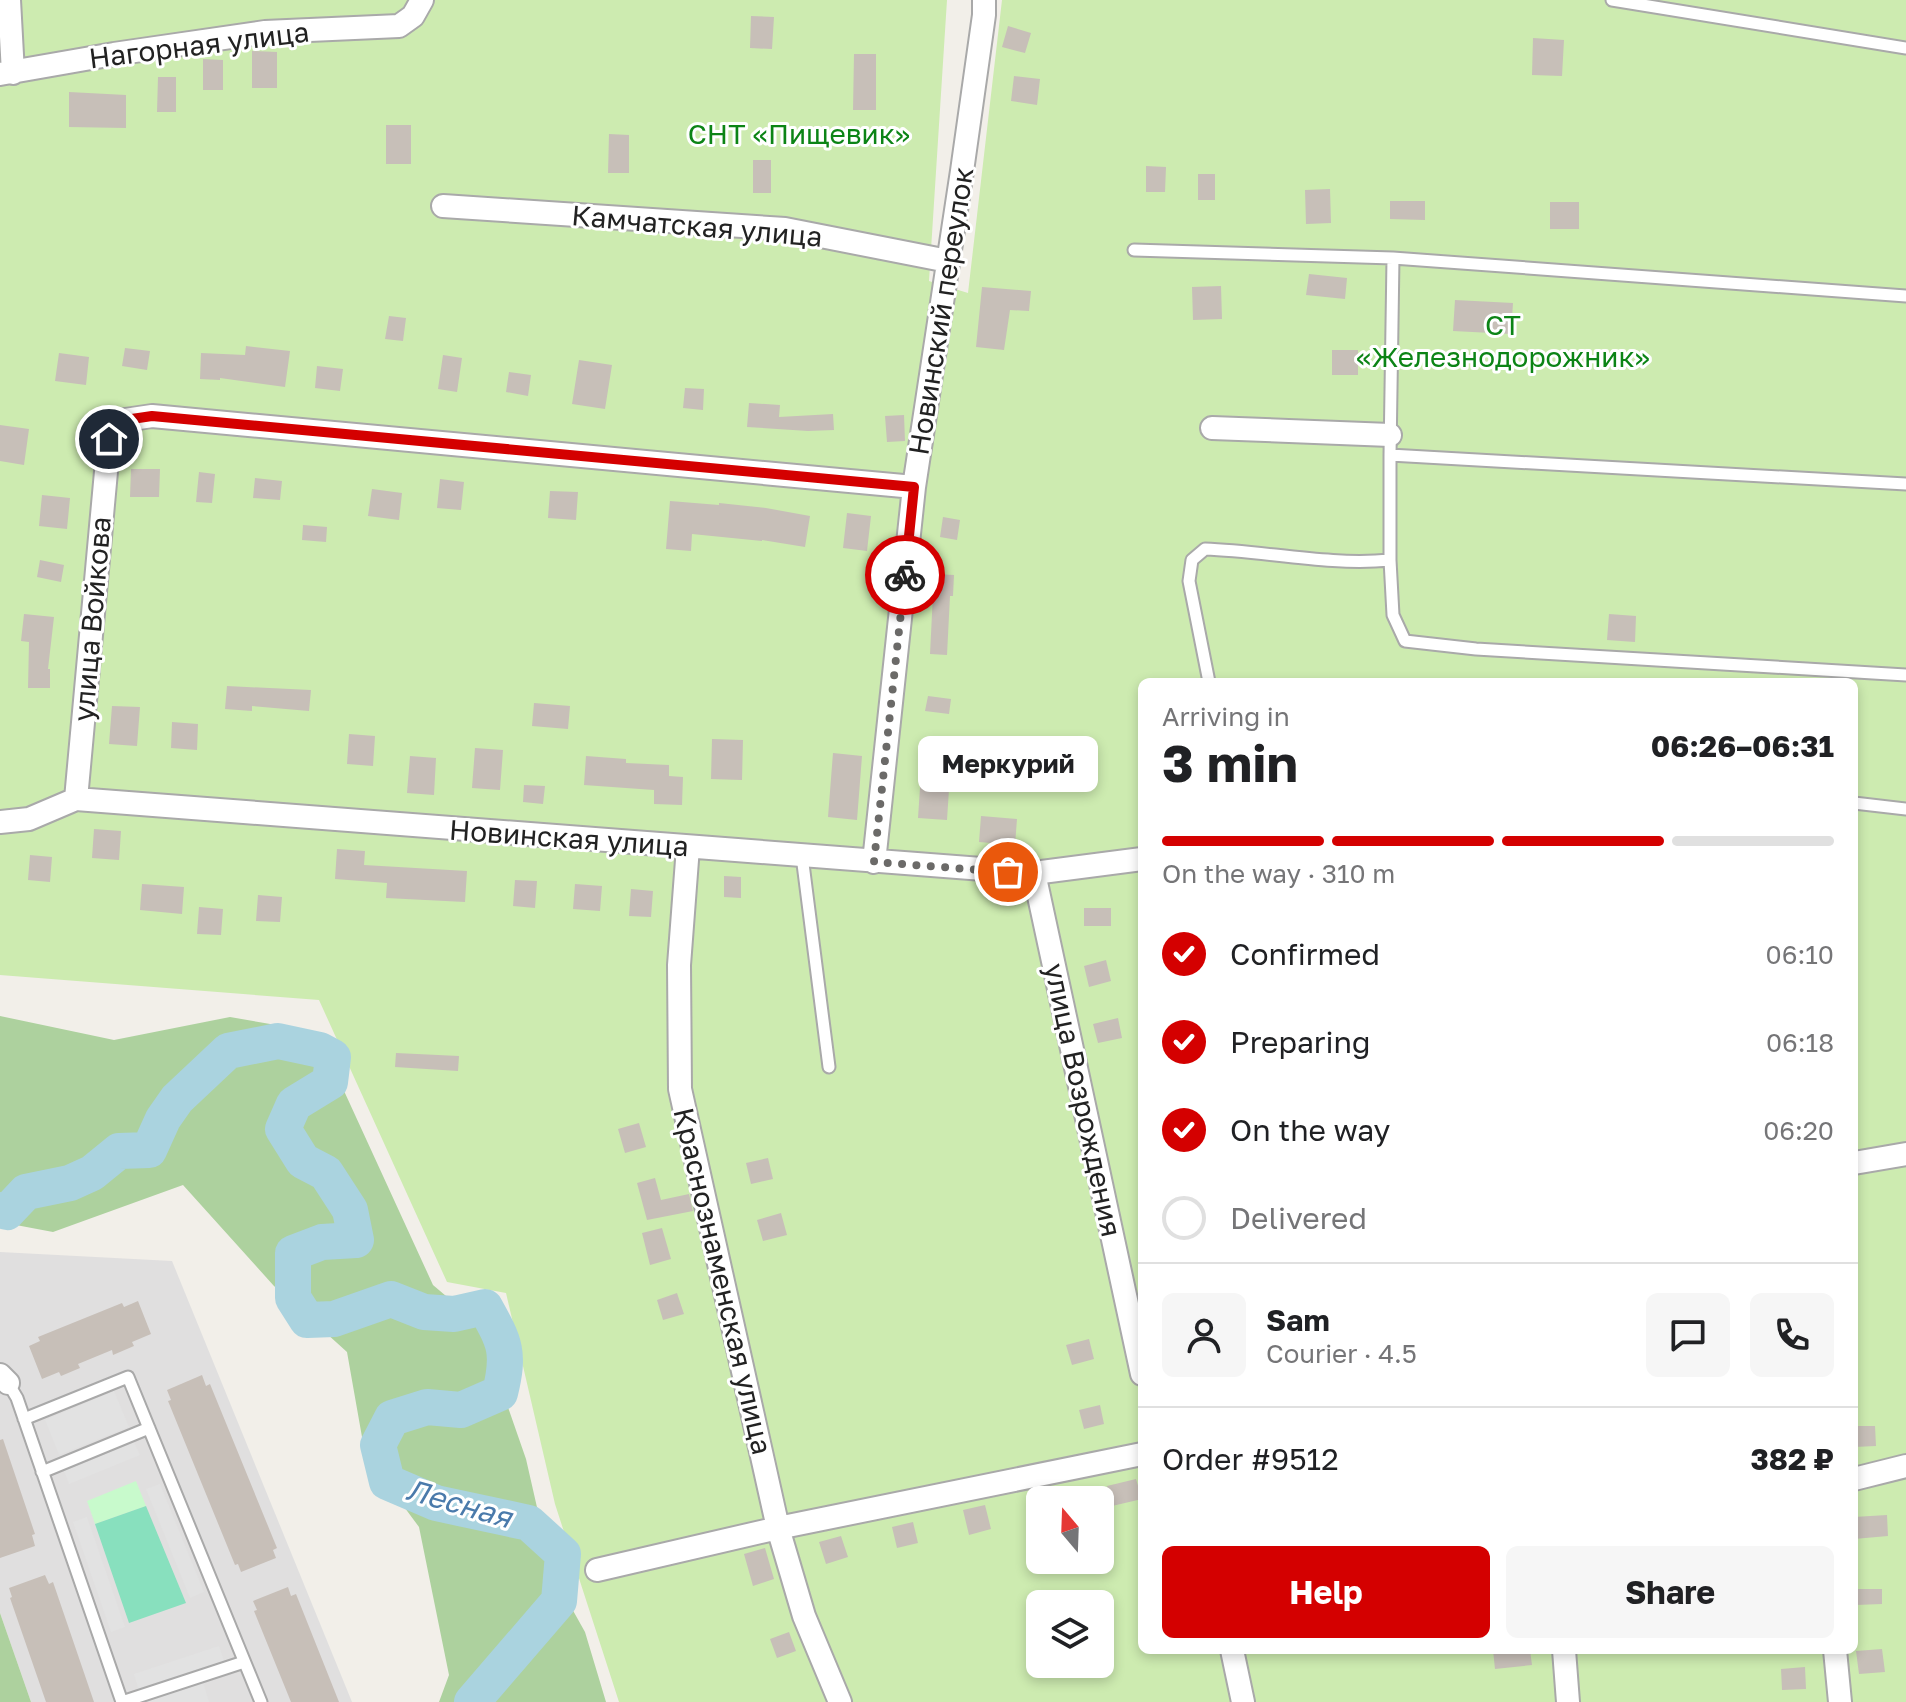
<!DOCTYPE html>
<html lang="en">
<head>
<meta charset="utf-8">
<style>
	:root { --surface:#fff; --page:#f6f6f6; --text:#202124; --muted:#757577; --line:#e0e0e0; --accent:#d40000 }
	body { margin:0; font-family:"Golos Text",sans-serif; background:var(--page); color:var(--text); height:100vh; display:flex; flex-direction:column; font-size:30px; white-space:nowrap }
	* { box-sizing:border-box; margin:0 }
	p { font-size:26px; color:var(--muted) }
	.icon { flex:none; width:44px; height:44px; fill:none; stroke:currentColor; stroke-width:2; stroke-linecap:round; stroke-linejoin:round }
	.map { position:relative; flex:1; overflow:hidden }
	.side { position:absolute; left:1138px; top:678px; width:720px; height:976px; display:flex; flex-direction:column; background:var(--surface); border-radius:12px; box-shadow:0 4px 12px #0003 }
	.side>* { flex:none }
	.needle { width:52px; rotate:341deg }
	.fabs { position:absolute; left:1026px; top:1486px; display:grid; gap:16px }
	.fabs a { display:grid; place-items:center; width:88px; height:88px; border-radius:12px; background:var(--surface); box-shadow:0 4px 12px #0003; font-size:40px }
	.pin { position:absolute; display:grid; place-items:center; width:68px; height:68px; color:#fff; margin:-34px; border:4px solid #fff; border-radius:50%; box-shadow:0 2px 8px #0007 }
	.courier { position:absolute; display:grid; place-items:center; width:80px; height:80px; margin:-40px; border:6px solid #d40000; border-radius:50%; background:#fff; color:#222; box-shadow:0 2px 10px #0007 }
	.bubble { position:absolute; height:56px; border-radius:12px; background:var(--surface); box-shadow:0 4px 12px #0003; font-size:26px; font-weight:700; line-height:56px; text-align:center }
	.headline em { font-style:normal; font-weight:700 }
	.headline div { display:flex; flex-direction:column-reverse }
	.headline { display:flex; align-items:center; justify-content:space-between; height:136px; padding:0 24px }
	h1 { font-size:52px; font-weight:700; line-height:60px }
	.bar { display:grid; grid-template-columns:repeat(4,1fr); gap:12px 8px; align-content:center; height:96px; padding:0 24px }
	.bar i { height:10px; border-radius:6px; background:var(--line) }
	.bar .current { background:var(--accent) }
	.bar p { grid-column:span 4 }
	.line { display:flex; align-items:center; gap:20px; padding:0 24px; border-top:2px solid var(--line) }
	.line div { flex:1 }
	.round { display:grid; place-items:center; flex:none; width:84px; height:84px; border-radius:12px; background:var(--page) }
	ol { padding:0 24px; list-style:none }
	li { display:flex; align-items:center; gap:24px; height:88px }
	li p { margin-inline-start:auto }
	li .icon { padding:8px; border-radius:50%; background:var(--accent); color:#fff; stroke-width:4 }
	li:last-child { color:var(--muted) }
	li i { width:44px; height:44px; border:4px solid var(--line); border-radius:50% }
	.primary-button { display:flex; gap:16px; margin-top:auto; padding:16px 24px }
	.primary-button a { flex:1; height:92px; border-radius:12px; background:var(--accent); color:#fff; font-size:32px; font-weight:700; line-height:92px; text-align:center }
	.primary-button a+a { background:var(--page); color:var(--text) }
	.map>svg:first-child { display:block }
	.residential { fill:#e0dfdf }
	.grass { fill:#cdebb0; fill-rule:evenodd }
	.forest { fill:#add19e }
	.park { fill:#c8facc }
	.pitch { fill:#88e0be }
	.parking { fill:#e2e2e2 }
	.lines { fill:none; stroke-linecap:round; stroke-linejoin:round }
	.river { stroke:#aad3df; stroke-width:36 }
	.building { fill:#c7bfb8 }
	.lane-casing { stroke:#a9a9a9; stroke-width:15 }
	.street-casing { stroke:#a9a9a9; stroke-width:26 }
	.lane { stroke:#fff; stroke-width:11 }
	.street { stroke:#fff; stroke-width:22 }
	.done { stroke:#6b6a68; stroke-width:8; stroke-dasharray:0 14.4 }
	.route { stroke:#d40000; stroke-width:10 }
	.labels { text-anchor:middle; stroke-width:6; stroke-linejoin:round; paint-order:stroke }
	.street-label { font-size:28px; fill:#222; stroke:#fff }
	.park-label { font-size:28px; fill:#0c8416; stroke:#fff }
	.water-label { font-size:30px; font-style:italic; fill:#4a7aab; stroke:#fff }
</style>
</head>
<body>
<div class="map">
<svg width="1906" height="1702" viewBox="0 0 1906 1702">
	<rect width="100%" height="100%" fill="#f2efe9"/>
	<!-- residential -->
	<path class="residential" d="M0 1252 172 1261 352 1702H31L0 1613Z"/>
	<!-- grass -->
	<path class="grass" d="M0 0H947L929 281 968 293 1002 0H1906V1702H619L555 1504 506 1293 447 1282 319 1000 0 975ZM1142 682H1854V1650H1142ZM1040 1500H1100V1560H1040ZM1040 1604H1100V1664H1040Z"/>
	<!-- forest -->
	<path class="forest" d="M0 1016 114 1040 230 1017 317 1032 433 1285 479 1324 526 1459 552 1573 585 1632 606 1702H439L449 1675 419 1527 365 1454 347 1352 274 1286 183 1185 53 1232 0 1222Z
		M0 1613 31 1702H0Z"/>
	<!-- park -->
	<path class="park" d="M136 1481 146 1506 95 1524 87 1501Z"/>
	<!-- pitch -->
	<path class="pitch" d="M146 1506 186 1603 129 1623 95 1524Z"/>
	<!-- parking -->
	<path class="parking" d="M114 1391 129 1427 59 1455 45 1420Z
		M134 1442 140 1455 69 1484 64 1471Z
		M160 1484 204 1592 190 1598 146 1489Z
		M87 1517 125 1627 111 1632 73 1522Z
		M219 1646 225 1664 139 1691 134 1674Z
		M203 1682 209 1702H144V1701Z"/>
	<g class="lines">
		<!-- river -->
		<path class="river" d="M0 1210 7 1212 26 1192 70 1183 92 1173 119 1151 149 1150 163 1119 177 1099 228 1051 278 1041 320 1050 333 1057 330 1082 294 1104 283 1129 303 1161 326 1173 350 1210 356 1240 322 1242 293 1253V1298L307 1320 334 1319 391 1299 424 1312 454 1314 485 1307C505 1343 510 1352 500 1393L461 1410 427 1407 392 1418 378 1445 387 1482 436 1503 529 1523 563 1554 559 1601 472 1702"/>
	</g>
	<!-- building -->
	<path class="building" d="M751 16 774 17 772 49 750 48Z
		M1008 26 1031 33 1025 53 1002 47Z
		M1533 38 1564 40 1562 76 1532 75Z
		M252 51 277 52V88H252Z
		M854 54H876V110H853Z
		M203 59 223 60V90H203Z
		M1014 76 1040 79 1037 105 1011 101Z
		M158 77H176V112H157Z
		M69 92 126 95V128L69 127Z
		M386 125H411V164H386Z
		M609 134 629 135V173H608Z
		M753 160H771V193H753Z
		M1146 166 1166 167 1165 192H1146Z
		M1198 174H1215V200H1198Z
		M1330 189 1331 223 1306 224 1305 190Z
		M1390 201H1425V220L1390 219Z
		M1550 202H1579V229H1550Z
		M1309 274 1347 278 1345 299 1306 295Z
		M1221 286 1222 319 1193 320 1192 287Z
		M982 287 1031 291 1029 311 1010 310 1004 350 976 347Z
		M1455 300 1513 303 1511 334 1453 331Z
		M389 316 406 318 403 341 385 339Z
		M246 346 290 351 285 387 220 378V380L200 379 201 353 245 355Z
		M125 348 150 351 147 370 122 366Z
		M1332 350H1358V375H1332Z
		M59 353 89 357 86 385 55 381Z
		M443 355 462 358 457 392 438 389Z
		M579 360 612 365 605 409 572 404Z
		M317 366 343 369 340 391 315 388Z
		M509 372 531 375 528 396 506 392Z
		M685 388 704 389 703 410 683 408Z
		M749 403 780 405 779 417 833 414 834 430 808 431 747 427Z
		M904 415 905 441 887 442 885 416Z
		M0 425 29 429 24 465 0 461Z
		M131 469H160L159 497H130Z
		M199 472 215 474 212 503 196 502Z
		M255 478 282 481 280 500 253 498Z
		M440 479 464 482 461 510 437 508Z
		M372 489 402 493 399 520 368 516Z
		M550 491 578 492 576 520 548 518Z
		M42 495 70 498 67 529 39 526Z
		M670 501 719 505V503L766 508 810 516 805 547 762 540V541L692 534 691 551 666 549Z
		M847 513 871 516 867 551 843 548Z
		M943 517 960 520 957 540 940 537Z
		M303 525 327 527 326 542 302 540Z
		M40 560 64 565 61 582 37 577Z
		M934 574 954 575 953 596H950L947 655 930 654Z
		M24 614 54 617 48 669H50V688H28L29 642 21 641Z
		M1609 614 1636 616 1635 642 1607 640Z
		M227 686 311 690 309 711 252 706V711L225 709Z
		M928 696 951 699 949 714 925 711Z
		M534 703 570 706 568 729 532 726Z
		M112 706 140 707 137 746 109 744Z
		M172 722 198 724 197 750 171 748Z
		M349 734 375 736 373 766 347 764Z
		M712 739 743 740 742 780 711 779Z
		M475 748 503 750 500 790 472 788Z
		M833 753 862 756 857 820 828 817Z
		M410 756 436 758 434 795 407 793Z
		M586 756 626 759V763L669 765V776L683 777 682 805 654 804V790L584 785Z
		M922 758 951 759 947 820 918 818Z
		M524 785 545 786 543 804 523 802Z
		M981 816 1017 819 1015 845 979 842Z
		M94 829 121 831 119 860 92 858Z
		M337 849 365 851 364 865 467 871 465 902 386 898 387 883 335 879Z
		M30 855 52 857 50 882 28 880Z
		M724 876 741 877V898L724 897Z
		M515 880 537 881 535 908 513 906Z
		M142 884 184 887 182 914 140 910Z
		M575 884 602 886 600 911 573 909Z
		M631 889 653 891 651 917 629 916Z
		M258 895 282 897 280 922 256 921Z
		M199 907 223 909 221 935 197 934Z
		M1084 908H1111V926H1084Z
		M1106 960 1111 981 1089 987 1084 966Z
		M1118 1018 1122 1038 1098 1043 1093 1024Z
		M396 1053 459 1056 458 1071 395 1067Z
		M639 1123 646 1147 625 1153 618 1129Z
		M768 1158 773 1179 751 1184 746 1163Z
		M655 1178 661 1200 689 1194 693 1211 647 1220 637 1183Z
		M781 1213 787 1235 763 1241 757 1220Z
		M662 1228 671 1259 650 1265 642 1233Z
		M677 1293 684 1314 663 1320 657 1300Z
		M138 1301 151 1334 132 1342 134 1346 113 1355 112 1350 78 1364 80 1368 61 1376 59 1372 42 1379 29 1346 40 1341 38 1337 122 1303 124 1307Z
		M1089 1339 1094 1359 1072 1365 1066 1345Z
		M202 1375 206 1386 210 1384 277 1548 273 1550 276 1558 241 1572 238 1564 235 1565 168 1401 171 1400 167 1390Z
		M1100 1405 1104 1424 1084 1429 1079 1410Z
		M1854 1426H1875L1876 1446 1854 1447Z
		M3 1439 35 1534 32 1535 35 1546 0 1558V1440Z
		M1136 1479 1142 1499 1112 1506 1107 1486Z
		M985 1505 991 1529 969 1535 963 1510Z
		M1887 1515 1888 1536 1854 1539V1517Z
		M913 1522 918 1543 897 1548 892 1527Z
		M841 1536 848 1557 826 1564 819 1542Z
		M765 1548 774 1579 753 1586 744 1554Z
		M45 1575 49 1584 53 1582 94 1702H46L10 1598 12 1597 9 1588Z
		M288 1587 291 1596 296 1594 339 1702H291L254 1611 257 1610 253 1601Z
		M1855 1589H1882V1604L1856 1605Z
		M789 1632 796 1651 777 1658 770 1639Z
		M1882 1649 1885 1672 1859 1674 1856 1651Z
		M1493 1650H1530L1532 1665 1495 1669Z
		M1805 1667 1806 1689 1782 1690 1781 1669Z"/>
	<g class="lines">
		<!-- lane casing -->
		<g class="lane-casing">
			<path id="lane" d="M1612 0 1906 48
				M1134 250 1393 258 1906 296
				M1390 455 1393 258
				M1390 560 1393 615 1405 641 1476 649 1906 675
				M1209 682 1189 581 1192 560 1205 549C1266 551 1329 566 1390 560V455L1906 484
				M1854 803 1906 809
				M802 856 829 1067
				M8 1383 17 1398 122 1702 244 1662
				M24 1419 128 1377 261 1702
				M42 1472 149 1428"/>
		</g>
		<!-- street casing -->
		<g class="street-casing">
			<path id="street" d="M9 0 13 73
				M0 74 114 54 265 32 399 26 413 16 422 0
				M443 206 785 229 948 261
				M1212 428 1390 435
				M76 799 109 439 125 420 152 416 914 487
				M0 822 29 819 76 799 1034 873 1142 859
				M688 847 679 965 680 1089 778 1528 804 1616 840 1702
				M874 862 914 487 962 171 984 15V0
				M1034 873 1142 1374
				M1854 1163 1906 1154
				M0 1375 8 1383
				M1854 1479 1906 1466
				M597 1570 778 1528 1142 1454
				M1232 1650 1243 1702
				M1564 1650 1568 1702
				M1835 1650 1840 1702"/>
		</g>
		<!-- lane -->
		<use href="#lane" class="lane"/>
		<!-- street -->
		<use href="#street" class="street"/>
	</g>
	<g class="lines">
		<!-- done -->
		<path class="done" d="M905 575 874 862 1008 872"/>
		<!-- route -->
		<path class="route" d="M109 439 125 420 152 416 914 487 905 575"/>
	</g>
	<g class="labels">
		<!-- street labels -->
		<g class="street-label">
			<text transform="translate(199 45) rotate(-7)" y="10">Нагорная улица</text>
			<text transform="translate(697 226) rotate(5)" y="10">Камчатская улица</text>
			<text transform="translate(941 311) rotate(-81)" y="10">Новинский переулок</text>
			<text transform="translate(92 619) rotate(-85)" y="10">улица Войкова</text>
			<text transform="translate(569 838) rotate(4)" y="10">Новинская улица</text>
			<text transform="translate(1083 1100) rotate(78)" y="10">улица Возрождения</text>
			<text transform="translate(723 1281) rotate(77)" y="10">Краснознаменская улица</text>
		</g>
		<!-- park labels -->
		<g class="park-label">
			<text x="799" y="144">СНТ «Пищевик»</text>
			<text x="1503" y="335">СТ<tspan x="1503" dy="32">«Железнодорожник»</tspan></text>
		</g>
		<!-- water labels -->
		<g class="water-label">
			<text transform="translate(459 1504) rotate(16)" y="10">Лесная</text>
		</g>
	</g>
</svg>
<div class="fabs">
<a><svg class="needle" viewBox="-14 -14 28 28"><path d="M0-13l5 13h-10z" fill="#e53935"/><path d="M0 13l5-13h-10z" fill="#757577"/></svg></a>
<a><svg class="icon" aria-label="layers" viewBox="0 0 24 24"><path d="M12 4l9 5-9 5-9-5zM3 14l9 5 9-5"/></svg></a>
</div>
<div class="pin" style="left:1008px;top:872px;background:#ea580c"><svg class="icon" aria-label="bag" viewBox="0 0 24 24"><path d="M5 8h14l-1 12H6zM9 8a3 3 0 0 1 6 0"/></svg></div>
<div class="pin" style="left:109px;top:439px;background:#1f2937"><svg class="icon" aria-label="home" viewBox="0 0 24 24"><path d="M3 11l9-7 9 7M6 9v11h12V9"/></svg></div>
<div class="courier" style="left:905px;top:575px"><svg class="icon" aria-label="bike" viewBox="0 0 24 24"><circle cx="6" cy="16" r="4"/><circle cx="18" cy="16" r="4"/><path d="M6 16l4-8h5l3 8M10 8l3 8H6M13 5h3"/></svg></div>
<div class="bubble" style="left:918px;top:736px;width:180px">Меркурий</div>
<section class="side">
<div class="headline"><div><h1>3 min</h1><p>Arriving in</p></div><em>06:26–06:31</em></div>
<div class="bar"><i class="current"></i><i class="current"></i><i class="current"></i><i></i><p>On the way · 310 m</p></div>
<ol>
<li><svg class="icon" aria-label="check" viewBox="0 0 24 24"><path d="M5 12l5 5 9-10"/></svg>Confirmed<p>06:10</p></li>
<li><svg class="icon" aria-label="check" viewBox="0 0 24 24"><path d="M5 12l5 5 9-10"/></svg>Preparing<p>06:18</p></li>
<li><svg class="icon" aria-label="check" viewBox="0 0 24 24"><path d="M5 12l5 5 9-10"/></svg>On the way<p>06:20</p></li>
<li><i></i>Delivered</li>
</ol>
<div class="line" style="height:144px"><a class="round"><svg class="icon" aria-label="person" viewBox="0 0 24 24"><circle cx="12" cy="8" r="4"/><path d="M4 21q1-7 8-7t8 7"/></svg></a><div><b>Sam</b><p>Courier · 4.5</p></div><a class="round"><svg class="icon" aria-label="chat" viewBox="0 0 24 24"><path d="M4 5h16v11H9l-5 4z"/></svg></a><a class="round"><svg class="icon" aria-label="phone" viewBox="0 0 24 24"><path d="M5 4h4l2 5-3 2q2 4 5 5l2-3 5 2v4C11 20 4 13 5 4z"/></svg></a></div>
<div class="line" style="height:104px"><div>Order #9512</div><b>382 ₽</b></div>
<div class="primary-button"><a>Help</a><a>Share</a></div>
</section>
</div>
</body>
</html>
